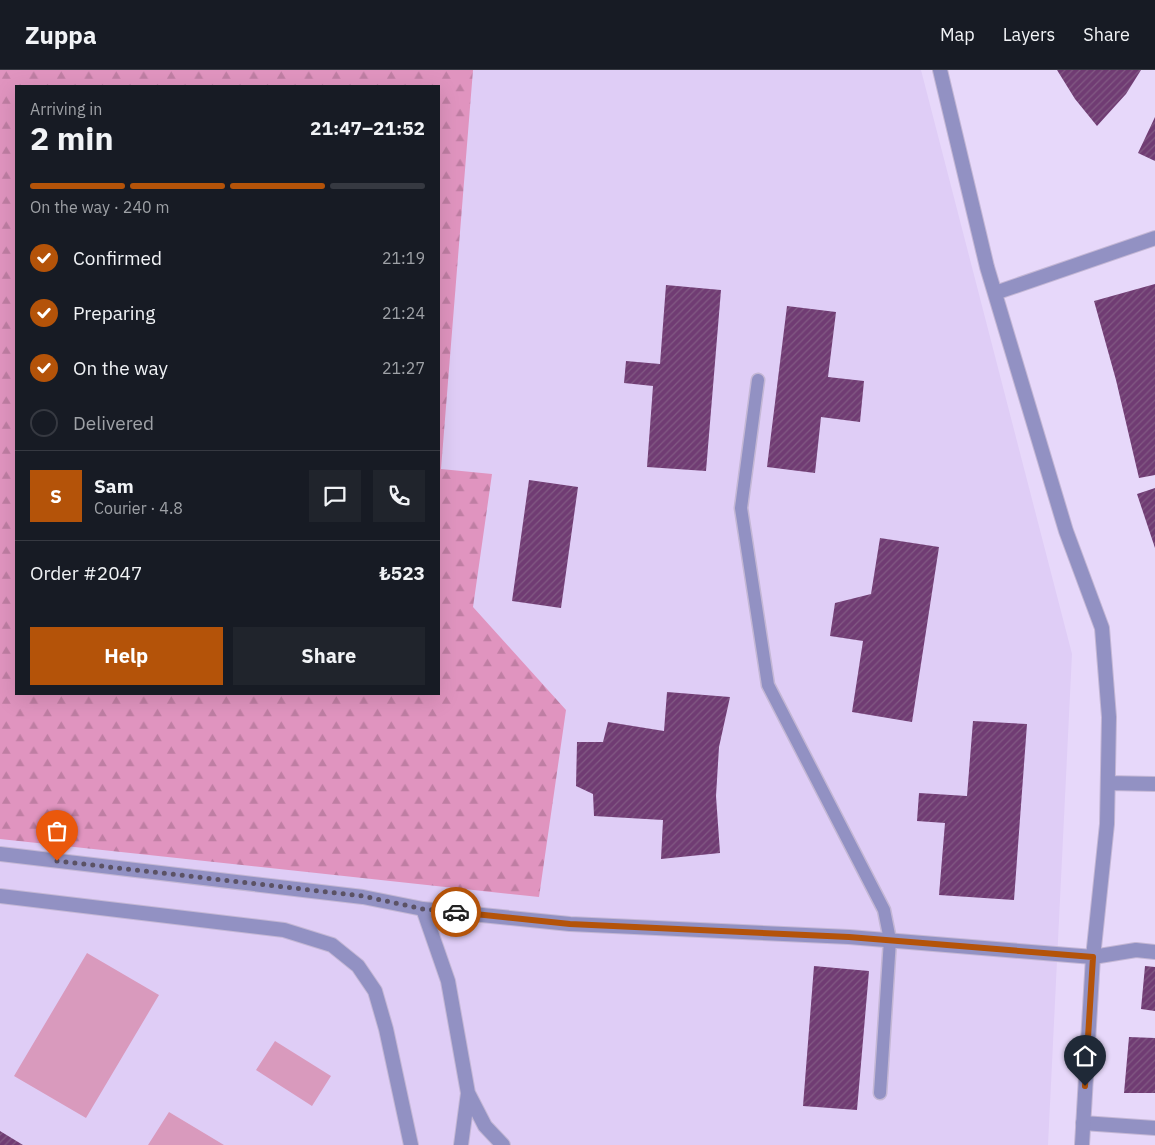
<!DOCTYPE html>
<html lang="en">
<head>
<meta charset="utf-8">
<style>
	:root { --surface:#171b24; --page:#20242c; --text:#f1f3f6; --muted:#9ea1a6; --line:#363941; --accent:#b45309 }
	body { margin:0; font-family:"IBM Plex Sans",sans-serif; background:var(--page); color:var(--text); height:100vh; display:flex; flex-direction:column; font-size:19px; white-space:nowrap }
	* { box-sizing:border-box; margin:0 }
	p { font-size:16px; color:var(--muted) }
	.icon { flex:none; width:28px; height:28px; fill:none; stroke:currentColor; stroke-width:2; stroke-linecap:round; stroke-linejoin:round }
	.map { position:relative; flex:1; overflow:hidden }
	.panel { position:absolute; left:15px; top:15px; width:425px; height:610px; display:flex; flex-direction:column; background:var(--surface); border-radius:0px; box-shadow:0 5px 20px #0002 }
	.panel>* { flex:none }
	.pin { position:absolute; display:grid; place-items:center; width:42px; height:42px; color:#fff; margin:-51px -21px; border-radius:50% 50% 50% 0; rotate:-45deg; box-shadow:0 0 5px #0007 }
	.pin .icon { rotate:45deg }
	.courier { position:absolute; display:grid; place-items:center; width:50px; height:50px; margin:-25px; border:4px solid #b45309; border-radius:50%; background:#fff; color:#222; box-shadow:0 1px 6px #0007 }
	.headline em { font-style:normal; font-weight:700 }
	.headline div { display:flex; flex-direction:column-reverse }
	.headline { display:flex; align-items:center; justify-content:space-between; height:85px; padding:0 15px }
	h1 { font-size:32px; font-weight:700; line-height:38px }
	.bar { display:grid; grid-template-columns:repeat(4,1fr); gap:8px 5px; align-content:center; height:60px; padding:0 15px }
	.bar i { height:6px; border-radius:4px; background:var(--line) }
	.bar .selected { background:var(--accent) }
	.bar p { grid-column:span 4 }
	.line { display:flex; align-items:center; gap:12px; padding:0 15px; border-top:1px solid var(--line) }
	.line div { flex:1 }
	.round { display:grid; place-items:center; flex:none; width:52px; height:52px; border-radius:0px; background:var(--page) }
	ol { padding:0 15px; list-style:none }
	li { display:flex; align-items:center; gap:15px; height:55px }
	li p { margin-inline-start:auto }
	li .icon { padding:5px; border-radius:50%; background:var(--accent); color:#fff; stroke-width:4 }
	li:last-child { color:var(--muted) }
	li i { width:28px; height:28px; border:2px solid var(--line); border-radius:50% }
	.cta { display:flex; gap:10px; margin-top:auto; padding:10px 15px }
	.cta a { flex:1; height:58px; border-radius:0px; background:var(--accent); color:#fff; font-size:20px; font-weight:700; line-height:58px; text-align:center }
	.cta a+a { background:var(--page); color:var(--text) }
	header { display:flex; align-items:center; gap:30px; box-sizing:border-box; height:70px; padding:0 25px; background:var(--surface); border-bottom:1px solid var(--line) }
	header strong { font-size:24px }
	nav { display:flex; gap:28px; margin-inline-start:auto; font-size:18px }
	.map>svg:first-child { display:block }
	.built { fill:#dfcdf6; fill-rule:evenodd }
	.forest { fill:url(#forest-firs); fill-rule:evenodd }
	.pitch { fill:#d99abd }
	.building { fill:url(#building-hatch) }
	.lines { fill:none; stroke-linecap:round; stroke-linejoin:round }
	.service-casing { stroke:#c4b7d5; stroke-width:15 }
	.minor-casing { stroke:#c4b7d5; stroke-width:16 }
	.tertiary-casing { stroke:#c4b7d5; stroke-width:16 }
	.service { stroke:#9291c3; stroke-width:12 }
	.minor { stroke:#9291c3; stroke-width:14 }
	.tertiary { stroke:#9291c3; stroke-width:14 }
	.done { stroke:#5b5265; stroke-width:5; stroke-dasharray:0 9 }
	.route { stroke:#b45309; stroke-width:6 }
</style>
</head>
<body>
<header>
<strong>Zuppa</strong>
<nav><a>Map</a><a>Layers</a><a>Share</a></nav>
</header>
<div class="map">
<svg width="1155" height="1075" viewBox="0 0 1155 1075">
	<defs>
		<pattern id="forest-firs" width="22" height="20" patternUnits="userSpaceOnUse" patternTransform="scale(1.25)"><rect width="22" height="20" fill="#e094bf"/><path d="M5 1l3.5 6h-7zM16 11l3.5 6h-7z" fill="#bf7ea3"/></pattern>
		<pattern id="building-hatch" width="6" height="6" patternUnits="userSpaceOnUse" patternTransform="scale(1.25)"><rect width="6" height="6" fill="#703c73"/><path d="M-1 1l2-2M0 6l6-6M5 7l2-2" fill="none" stroke="#825a84"/></pattern>
	</defs>
	<rect width="100%" height="100%" fill="#e7d8fa"/>
	<!-- built -->
	<path class="built" d="M0 0H921L1072 584 1048 1075H0ZM16 16H439V624H16Z"/>
	<!-- forest -->
	<path class="forest" d="M0 0H473L441 399 492 404 473 537 566 640 539 827 0 769ZM16 16H439V624H16Z"/>
	<!-- pitch -->
	<path class="pitch" d="M87 883 159 925 86 1048 14 1006Z
		M275 971 331 1006 312 1036 256 1000Z
		M169 1042 224 1075H148Z"/>
	<!-- building -->
	<path class="building" d="M1057 0H1141L1126 24 1097 56 1075 29Z
		M1155 47V91L1138 83Z
		M1155 214V405L1139 408 1116 310 1094 231Z
		M666 215 721 220 706 401 647 397 653 316 624 313 626 291 660 294Z
		M787 236 836 242 828 307 864 311 860 352 821 347 815 403 767 397Z
		M529 410 578 417 561 538 512 531Z
		M1155 418V478L1137 424Z
		M880 468 939 477 912 652 852 642 863 571 830 566 835 533 871 524Z
		M667 622 730 627 719 677 716 726 720 783 661 789 663 750 594 746 593 724 576 716 577 672H603L608 652 664 661Z
		M973 651 1027 654 1014 830 939 825 945 753 917 751 919 723 967 726Z
		M814 896 869 901 857 1040 803 1036Z
		M1145 896 1155 897V941L1141 939Z
		M1129 967 1155 968V1023H1124Z
		M0 1061 23 1075H0Z"/>
	<g class="lines">
		<!-- service casing -->
		<g class="service-casing">
			<path id="service" d="M758 310 741 438 768 615 884 840 890 870 880 1023"/>
		</g>
		<!-- minor casing -->
		<g class="minor-casing">
			<path id="minor" d="M940 0 987 197 1066 461 1102 558 1109 647 1107 754 1093 887
				M995 223 1155 168
				M1108 713 1155 714
				M0 784 363 827 423 839 570 854 849 867 1093 887 1136 880 1155 882
				M0 826 284 860 332 875 358 896 375 921 386 959 411 1075
				M423 839 448 911 468 1023 485 1056 503 1075
				M1083 1053 1155 1058
				M461 1075 468 1023"/>
		</g>
		<!-- tertiary casing -->
		<g class="tertiary-casing">
			<path id="tertiary" d="M1082 1075 1093 887"/>
		</g>
		<!-- service -->
		<use href="#service" class="service"/>
		<!-- minor -->
		<use href="#minor" class="minor"/>
		<!-- tertiary -->
		<use href="#tertiary" class="tertiary"/>
	</g>
	<g class="lines">
		<!-- done -->
		<path class="done" d="M57 791 363 826 423 839 456 842"/>
		<!-- route -->
		<path class="route" d="M456 842 570 854 849 867 1093 887 1085 1016"/>
	</g>
</svg>
<div class="pin" style="left:57px;top:791px;background:#ea580c"><svg class="icon" aria-label="bag" viewBox="0 0 24 24"><path d="M5 8h14l-1 12H6zM9 8a3 3 0 0 1 6 0"/></svg></div>
<div class="pin" style="left:1085px;top:1016px;background:#1f2937"><svg class="icon" aria-label="home" viewBox="0 0 24 24"><path d="M3 11l9-7 9 7M6 9v11h12V9"/></svg></div>
<div class="courier" style="left:456px;top:842px"><svg class="icon" aria-label="car" viewBox="0 0 24 24"><path d="M5 17H2v-5l4-1 3-4h7l3 4 3 1v5h-3M9 17h6M6 11h13"/><circle cx="7" cy="17" r="2"/><circle cx="17" cy="17" r="2"/></svg></div>
<section class="panel">
<div class="headline"><div><h1>2 min</h1><p>Arriving in</p></div><em>21:47–21:52</em></div>
<div class="bar"><i class="selected"></i><i class="selected"></i><i class="selected"></i><i></i><p>On the way · 240 m</p></div>
<ol>
<li><svg class="icon" aria-label="check" viewBox="0 0 24 24"><path d="M5 12l5 5 9-10"/></svg>Confirmed<p>21:19</p></li>
<li><svg class="icon" aria-label="check" viewBox="0 0 24 24"><path d="M5 12l5 5 9-10"/></svg>Preparing<p>21:24</p></li>
<li><svg class="icon" aria-label="check" viewBox="0 0 24 24"><path d="M5 12l5 5 9-10"/></svg>On the way<p>21:27</p></li>
<li><i></i>Delivered</li>
</ol>
<div class="line" style="height:90px"><b class="round" style="background:var(--accent);color:#fff">S</b><div><b>Sam</b><p>Courier · 4.8</p></div><a class="round"><svg class="icon" aria-label="chat" viewBox="0 0 24 24"><path d="M4 5h16v11H9l-5 4z"/></svg></a><a class="round"><svg class="icon" aria-label="phone" viewBox="0 0 24 24"><path d="M5 4h4l2 5-3 2q2 4 5 5l2-3 5 2v4C11 20 4 13 5 4z"/></svg></a></div>
<div class="line" style="height:65px"><div>Order #2047</div><b>₺523</b></div>
<div class="cta"><a>Help</a><a>Share</a></div>
</section>
</div>
</body>
</html>
